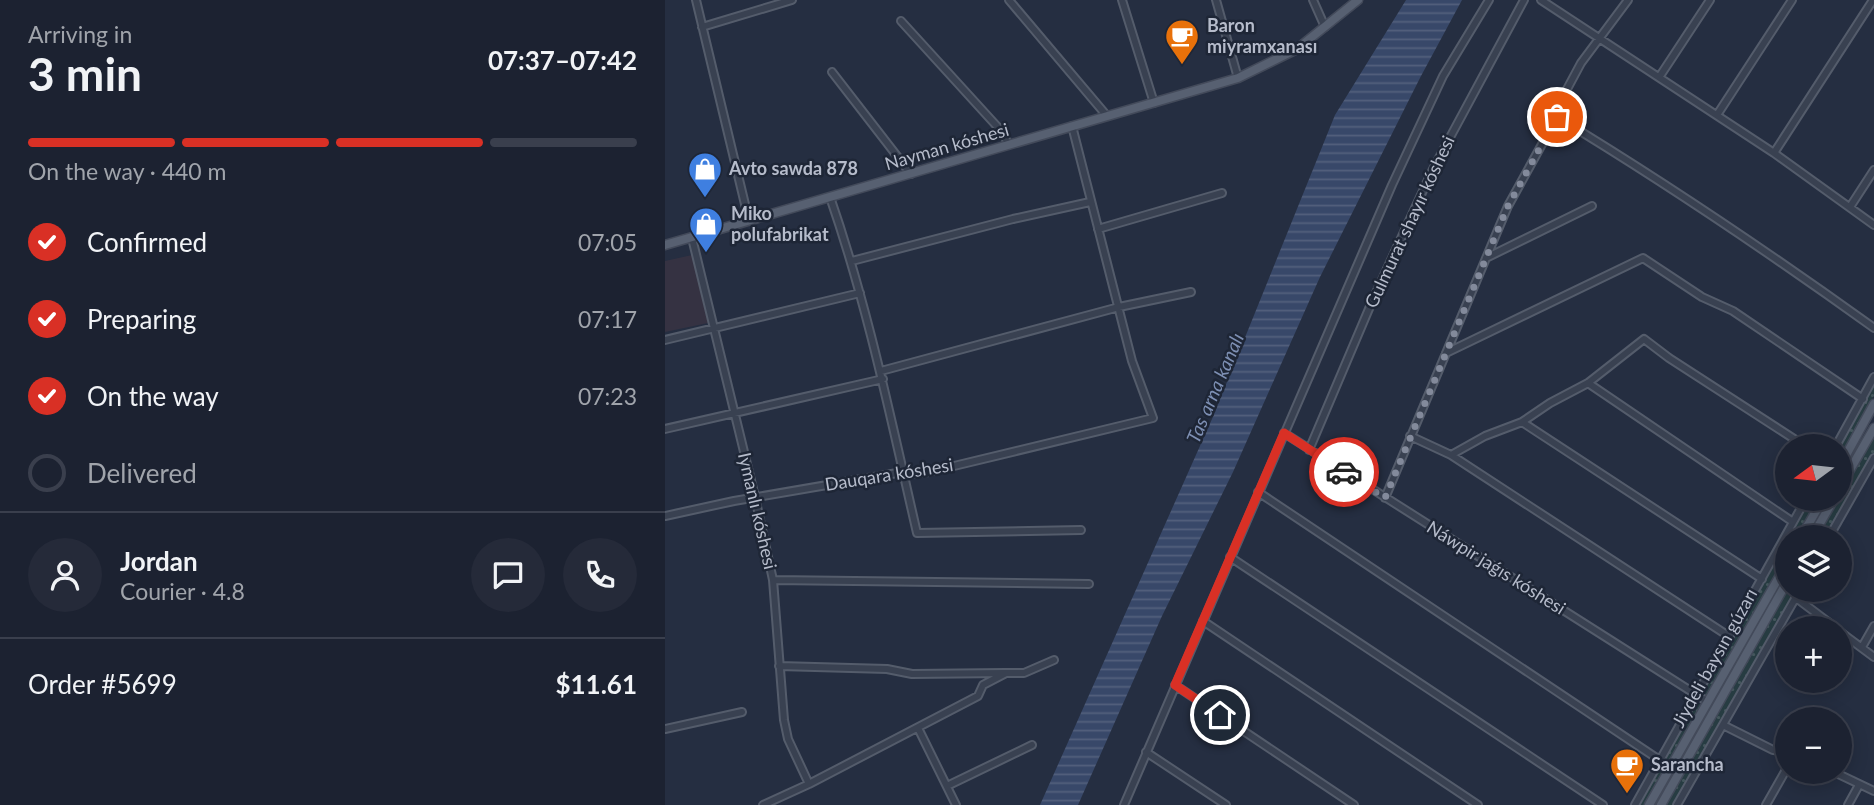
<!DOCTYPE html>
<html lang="en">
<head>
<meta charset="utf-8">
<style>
	:root { --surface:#1c2231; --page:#252a39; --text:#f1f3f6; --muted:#a0a4ab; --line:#3a3f4d; --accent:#d93025 }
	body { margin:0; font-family:Lato,sans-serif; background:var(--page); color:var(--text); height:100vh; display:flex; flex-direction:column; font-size:26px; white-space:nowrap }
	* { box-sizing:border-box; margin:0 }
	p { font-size:23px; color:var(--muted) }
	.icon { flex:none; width:38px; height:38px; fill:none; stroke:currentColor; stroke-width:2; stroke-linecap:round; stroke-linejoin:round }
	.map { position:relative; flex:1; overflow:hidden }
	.details { display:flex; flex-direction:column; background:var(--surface); width:665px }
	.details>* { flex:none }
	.needle { width:46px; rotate:255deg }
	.tools { position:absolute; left:1110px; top:434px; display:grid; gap:14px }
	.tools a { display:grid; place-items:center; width:77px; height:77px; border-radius:50%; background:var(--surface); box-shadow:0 4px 18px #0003,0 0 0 2px var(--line); font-size:35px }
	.pin { position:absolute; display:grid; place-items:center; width:60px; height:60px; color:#fff; margin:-30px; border:4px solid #fff; border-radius:50%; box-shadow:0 2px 7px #0007 }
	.courier { position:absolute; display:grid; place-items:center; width:70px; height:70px; margin:-35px; border:5px solid #d93025; border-radius:50%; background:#fff; color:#222; box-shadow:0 2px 9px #0007 }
	.summary em { font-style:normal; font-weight:700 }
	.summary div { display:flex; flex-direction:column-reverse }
	.summary { display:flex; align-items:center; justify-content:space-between; height:119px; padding:0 28px }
	h1 { font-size:46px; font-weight:700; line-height:52px }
	.bar { display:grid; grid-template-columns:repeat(4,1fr); gap:10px 7px; align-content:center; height:84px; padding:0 28px }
	.bar i { height:9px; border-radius:5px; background:var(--line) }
	.bar .on { background:var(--accent) }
	.bar p { grid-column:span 4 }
	.line { display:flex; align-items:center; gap:18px; padding:0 28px; border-top:2px solid var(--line) }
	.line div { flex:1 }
	.round { display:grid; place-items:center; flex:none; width:74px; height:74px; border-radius:37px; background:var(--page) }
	ol { padding:0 28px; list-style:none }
	li { display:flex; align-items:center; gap:21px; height:77px }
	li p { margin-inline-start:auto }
	li .icon { padding:7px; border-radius:50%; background:var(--accent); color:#fff; stroke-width:4 }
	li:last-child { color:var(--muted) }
	li i { width:38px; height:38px; border:4px solid var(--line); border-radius:50% }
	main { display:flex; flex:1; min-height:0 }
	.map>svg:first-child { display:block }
	.medical { fill:#353242 }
	.grass { fill:url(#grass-dots) }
	.water { fill:url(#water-rules) }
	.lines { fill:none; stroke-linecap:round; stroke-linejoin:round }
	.minor-casing { stroke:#545c6b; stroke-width:10 }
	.major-casing { stroke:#434a5a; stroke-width:11 }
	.minor { stroke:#394151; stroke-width:6 }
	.major { stroke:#576071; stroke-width:8 }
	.done { stroke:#838a9b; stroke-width:7; stroke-dasharray:0 12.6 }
	.route { stroke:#d93025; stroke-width:9 }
	.labels { text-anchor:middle; stroke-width:5; stroke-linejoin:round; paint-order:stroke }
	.poi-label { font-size:18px; font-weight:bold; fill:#b6bccb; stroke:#1e2636; text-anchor:start }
	.street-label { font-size:18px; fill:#b6bccb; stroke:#1e2636 }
	.water-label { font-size:19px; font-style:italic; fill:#7d8fb3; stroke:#1e2636 }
</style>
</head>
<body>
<main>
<section class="details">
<div class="summary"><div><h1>3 min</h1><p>Arriving in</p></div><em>07:37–07:42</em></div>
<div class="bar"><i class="on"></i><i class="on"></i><i class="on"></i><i></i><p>On the way · 440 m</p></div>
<ol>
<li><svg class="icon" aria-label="check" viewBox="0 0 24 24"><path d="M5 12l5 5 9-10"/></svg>Confirmed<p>07:05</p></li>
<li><svg class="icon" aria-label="check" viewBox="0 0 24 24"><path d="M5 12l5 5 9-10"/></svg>Preparing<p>07:17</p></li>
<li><svg class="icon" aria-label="check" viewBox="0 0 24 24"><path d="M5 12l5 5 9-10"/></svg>On the way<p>07:23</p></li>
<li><i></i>Delivered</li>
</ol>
<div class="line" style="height:126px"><a class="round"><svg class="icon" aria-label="person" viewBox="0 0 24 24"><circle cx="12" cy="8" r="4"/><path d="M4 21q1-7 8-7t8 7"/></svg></a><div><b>Jordan</b><p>Courier · 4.8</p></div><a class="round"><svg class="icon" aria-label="chat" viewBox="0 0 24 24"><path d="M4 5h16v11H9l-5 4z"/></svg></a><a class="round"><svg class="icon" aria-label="phone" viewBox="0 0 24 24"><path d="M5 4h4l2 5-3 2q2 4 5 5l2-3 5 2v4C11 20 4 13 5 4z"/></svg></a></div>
<div class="line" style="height:91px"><div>Order #5699</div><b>$11.61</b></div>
</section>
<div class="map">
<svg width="1209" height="805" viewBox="0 0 1209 805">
	<defs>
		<pattern id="grass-dots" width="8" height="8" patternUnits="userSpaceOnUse" patternTransform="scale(1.75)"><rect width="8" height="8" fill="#273c42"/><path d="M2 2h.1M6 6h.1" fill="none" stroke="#44565c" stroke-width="1.8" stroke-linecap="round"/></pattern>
		<pattern id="water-rules" width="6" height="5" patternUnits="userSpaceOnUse" patternTransform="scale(1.75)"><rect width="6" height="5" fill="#384869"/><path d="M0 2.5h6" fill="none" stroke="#53607d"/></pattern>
	</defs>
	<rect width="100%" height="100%" fill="#252e41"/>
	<!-- medical -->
	<path class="medical" d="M27 255 43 323 0 332V261Z"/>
	<!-- grass -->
	<path class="grass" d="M1209 386V396L1174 459V448Z
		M1209 436V453L1161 537H1152Z
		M1146 499H1152L1131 537H1125Z
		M1122 543V553L1042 696 1038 692Z
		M1123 590H1132L1009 805H1001Z
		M1032 702 1036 705 980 805H974Z"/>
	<!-- water -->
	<path class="water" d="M741 0H797L756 76 655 277 568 472 497 616 413 805H375L547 419 670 115Z"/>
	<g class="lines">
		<!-- minor casing -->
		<g class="minor-casing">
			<path id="minor" d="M31 0 84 221
				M344 0 442 116
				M457 0 489 103
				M551 0 573 78
				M648 0 660 27
				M876 0 1109 153 1209 225
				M236 21 339 134 343 145
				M37 27 127 0
				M167 72 246 174
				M995 76 1045 0
				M1052 115 1127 0
				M892 117C1001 183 1106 254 1209 328
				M1109 153 1208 0
				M165 197C203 307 226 420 252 533L416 530
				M1185 207 1209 170
				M433 229 557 193
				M27 238 90 497 108 580 119 720 123 739 144 784
				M821 258 927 206
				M187 261 348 219 425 202
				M0 340 195 293
				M781 353 978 258 1037 297 1068 311 1198 399
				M216 371 454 307 526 292
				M923 383 1128 522
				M857 422 1097 579
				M0 429 218 379
				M619 433 1043 702
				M745 436 786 455 1065 637
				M1171 446 1209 377
				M644 450 709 297 768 169 859 0
				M786 455 820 436 857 422 885 403 923 383 979 339 1004 358 1140 446
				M593 492 996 761
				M720 498 843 206 892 117 901 91 916 63 963 0
				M0 516 69 501 238 472 244 474 264 472 488 418 467 361 407 126
				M1164 537 1209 458
				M565 557 938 805
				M108 580 424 584
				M1130 597 1171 628
				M538 621 813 805
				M1174 631 1209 657
				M1197 647 1209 626
				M114 666 222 669 247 674 340 673
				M510 685 689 805
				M1058 725 1108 750 1122 751
				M253 728 291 805
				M0 729 77 712
				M481 752 561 805
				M1169 772 1209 791
				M282 786 367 745
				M98 805 144 784 313 696 318 685 341 673H359L389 660
				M459 805 727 185 778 76 824 0
				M970 805 1141 499
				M1012 805 1135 590
				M1101 805 1122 768
				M1183 805 1194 785"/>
		</g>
		<!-- major casing -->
		<g class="major-casing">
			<path id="major" d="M0 245 573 78 632 49 693 0
				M1174 468 1209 404
				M1174 489 1209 428
				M1136 537 1158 499
				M1147 537 1169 499
				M984 805 1122 563
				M996 805 1122 582"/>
		</g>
		<!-- minor -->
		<use href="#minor" class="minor"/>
		<!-- major -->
		<use href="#major" class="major"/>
	</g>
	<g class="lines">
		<!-- done -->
		<path class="done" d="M679 472 720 498 843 206 892 117"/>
		<!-- route -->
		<path class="route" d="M555 715 510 685 619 433 679 472"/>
	</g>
	<!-- icons -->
	<defs>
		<g id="cafe-pin" transform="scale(1.75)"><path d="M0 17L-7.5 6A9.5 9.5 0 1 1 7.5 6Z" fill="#e8710a" stroke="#1e2636"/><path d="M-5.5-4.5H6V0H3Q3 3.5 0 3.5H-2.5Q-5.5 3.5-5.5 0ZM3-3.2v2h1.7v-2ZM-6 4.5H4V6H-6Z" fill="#fff"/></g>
		<g id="shop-pin" transform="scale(1.75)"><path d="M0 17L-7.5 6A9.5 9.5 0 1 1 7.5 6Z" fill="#3f7fe0" stroke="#1e2636"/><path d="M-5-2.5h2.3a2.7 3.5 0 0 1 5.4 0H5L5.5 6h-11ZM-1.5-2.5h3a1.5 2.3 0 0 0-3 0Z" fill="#fff"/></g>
	</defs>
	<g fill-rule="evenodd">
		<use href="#cafe-pin" x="517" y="36"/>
		<use href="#shop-pin" x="40" y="169"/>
		<use href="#shop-pin" x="41" y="224"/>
		<use href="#cafe-pin" x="962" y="765"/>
	</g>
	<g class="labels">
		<!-- poi labels -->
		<g class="poi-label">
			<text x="542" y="32">Baron<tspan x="542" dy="21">miyramxanası</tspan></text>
			<text x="64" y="175">Avto sawda 878</text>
			<text x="66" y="220">Miko<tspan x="66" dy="21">polufabrikat</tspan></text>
			<text x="986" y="771">Sarancha</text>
		</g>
		<!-- street labels -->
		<g class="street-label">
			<text transform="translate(282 147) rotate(-16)" y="6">Nayman kóshesi</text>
			<text transform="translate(745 222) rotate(-65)" y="6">Gulmurat shayır kóshesi</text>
			<text transform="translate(224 475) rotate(-9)" y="6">Dauqara kóshesi</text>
			<text transform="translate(92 511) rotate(77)" y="6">Iymanlı kóshesi</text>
			<text transform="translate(831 568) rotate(32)" y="6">Náwpir jaǵıs kóshesi</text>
			<text transform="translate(1050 658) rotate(-61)" y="6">Jiydeli baysın gúzarı</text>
		</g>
		<!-- water labels -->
		<g class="water-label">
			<text transform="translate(550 388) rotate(-67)" y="7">Tas arna kanalı</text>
		</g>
	</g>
</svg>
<div class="tools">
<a><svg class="needle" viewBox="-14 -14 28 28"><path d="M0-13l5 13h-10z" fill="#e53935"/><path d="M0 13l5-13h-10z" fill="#a0a4ab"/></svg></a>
<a><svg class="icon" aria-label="layers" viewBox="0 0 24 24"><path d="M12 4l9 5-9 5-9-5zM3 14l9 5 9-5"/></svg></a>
<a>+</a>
<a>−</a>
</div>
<div class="pin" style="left:892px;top:117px;background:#ea580c"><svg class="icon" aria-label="bag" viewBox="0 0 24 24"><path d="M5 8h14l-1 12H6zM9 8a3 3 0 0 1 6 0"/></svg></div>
<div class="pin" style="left:555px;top:715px;background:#1f2937"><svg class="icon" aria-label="home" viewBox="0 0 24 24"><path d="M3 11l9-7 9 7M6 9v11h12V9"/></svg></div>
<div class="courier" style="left:679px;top:472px"><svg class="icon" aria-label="car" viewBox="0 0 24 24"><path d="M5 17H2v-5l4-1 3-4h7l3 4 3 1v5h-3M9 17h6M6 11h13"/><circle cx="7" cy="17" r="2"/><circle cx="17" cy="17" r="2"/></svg></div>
</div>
</main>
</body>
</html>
